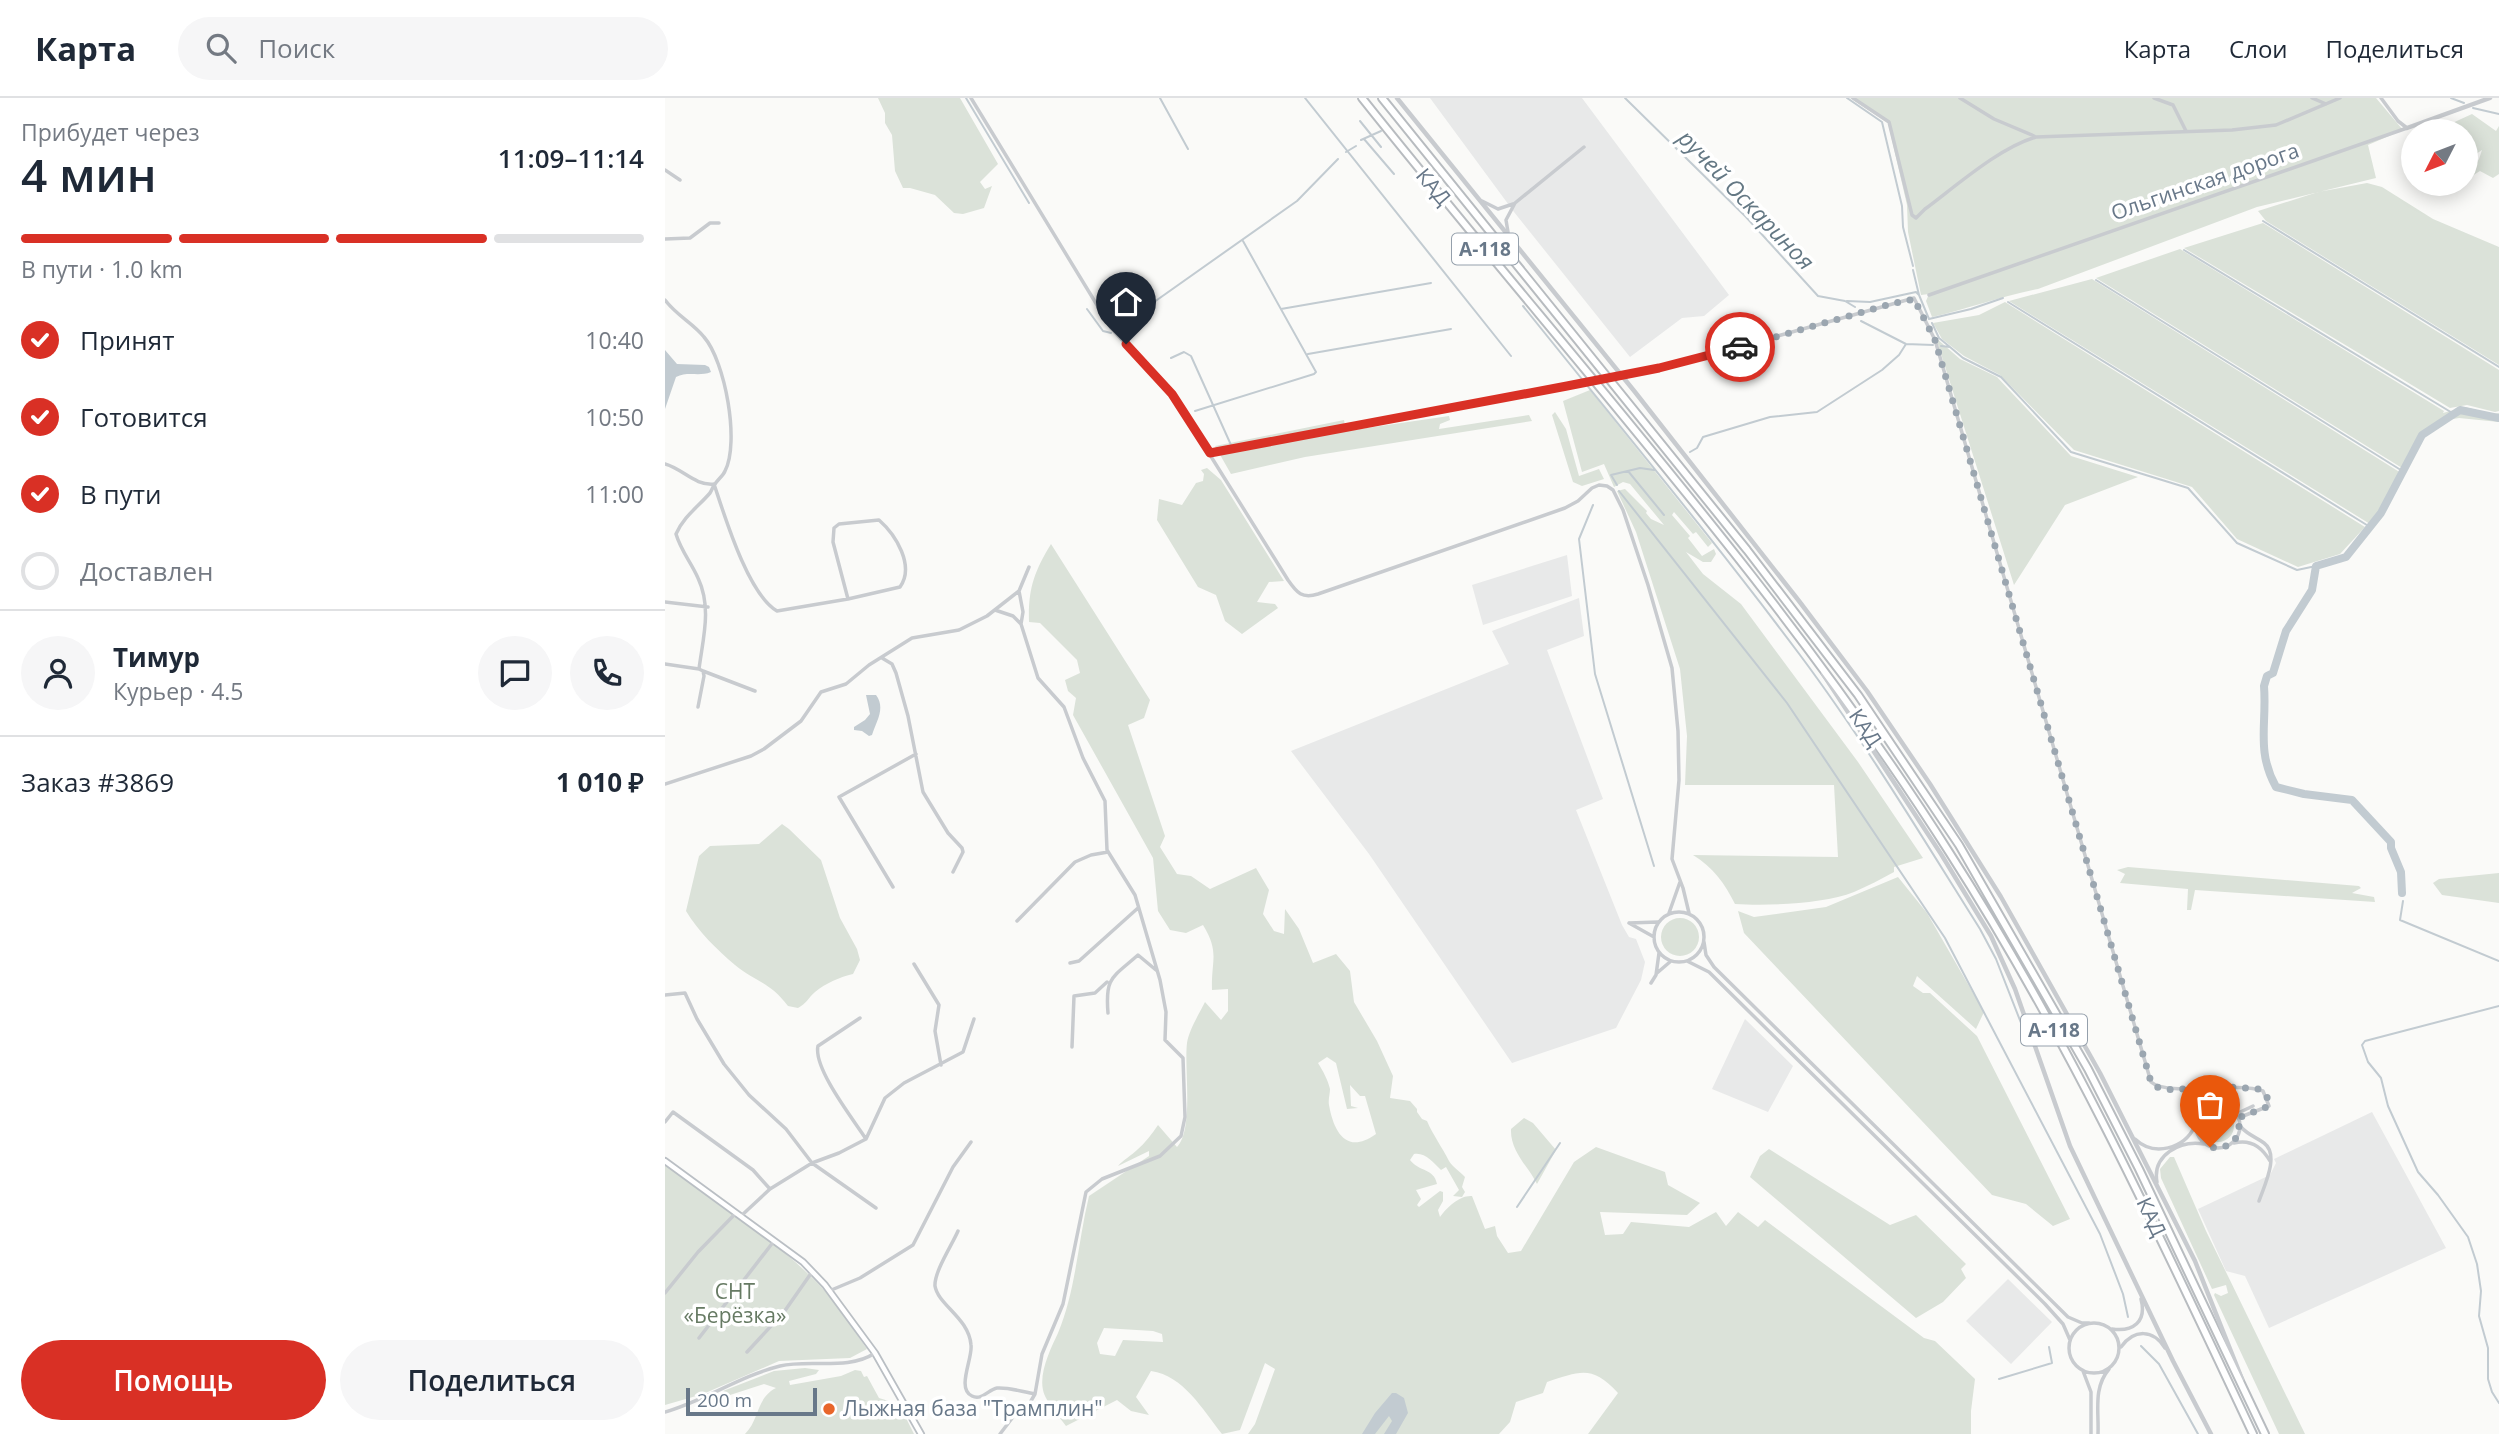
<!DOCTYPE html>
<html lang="ru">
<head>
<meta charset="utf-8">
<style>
	:root { --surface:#fff; --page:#f6f6f7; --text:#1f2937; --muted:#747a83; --line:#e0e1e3; --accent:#d93025 }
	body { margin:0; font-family:"Open Sans",sans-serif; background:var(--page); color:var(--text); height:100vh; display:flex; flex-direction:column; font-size:26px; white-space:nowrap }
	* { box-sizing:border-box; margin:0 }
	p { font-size:23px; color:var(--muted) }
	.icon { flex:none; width:38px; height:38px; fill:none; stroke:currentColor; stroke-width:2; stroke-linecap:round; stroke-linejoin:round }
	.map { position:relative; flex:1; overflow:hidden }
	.panel { display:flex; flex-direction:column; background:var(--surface); width:665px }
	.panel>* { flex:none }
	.needle { width:46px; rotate:228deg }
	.fabs { position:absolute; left:1736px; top:21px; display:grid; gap:14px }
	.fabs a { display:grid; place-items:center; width:77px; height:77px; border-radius:50%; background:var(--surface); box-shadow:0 4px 18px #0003; font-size:35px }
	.scale { position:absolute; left:21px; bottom:18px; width:131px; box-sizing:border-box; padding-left:7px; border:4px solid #687889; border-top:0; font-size:19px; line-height:24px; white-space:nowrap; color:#687889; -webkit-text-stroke:5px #fff; paint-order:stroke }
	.pin { position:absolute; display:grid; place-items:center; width:60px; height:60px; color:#fff; margin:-72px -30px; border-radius:50% 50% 50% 0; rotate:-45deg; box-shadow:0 0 7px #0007 }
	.pin .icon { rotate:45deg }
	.courier { position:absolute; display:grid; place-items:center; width:70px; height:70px; margin:-35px; border:5px solid #d93025; border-radius:50%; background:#fff; color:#222; box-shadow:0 2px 9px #0007 }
	.summary em { font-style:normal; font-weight:600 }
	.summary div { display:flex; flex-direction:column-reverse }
	.summary { display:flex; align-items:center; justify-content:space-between; height:119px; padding:0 21px }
	h1 { font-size:46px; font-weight:600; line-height:52px }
	.bar { display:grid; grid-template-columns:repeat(4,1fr); gap:10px 7px; align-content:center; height:84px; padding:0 21px }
	.bar i { height:9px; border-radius:5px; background:var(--line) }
	.bar .selected { background:var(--accent) }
	.bar p { grid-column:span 4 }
	.line { display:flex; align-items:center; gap:18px; padding:0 21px; border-top:2px solid var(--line) }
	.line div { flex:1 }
	.round { display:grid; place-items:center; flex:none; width:74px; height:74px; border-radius:37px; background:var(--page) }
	ol { padding:0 21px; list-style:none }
	li { display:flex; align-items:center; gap:21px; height:77px }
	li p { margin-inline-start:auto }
	li .icon { padding:7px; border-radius:50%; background:var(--accent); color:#fff; stroke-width:4 }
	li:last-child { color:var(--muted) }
	li i { width:38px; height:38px; border:4px solid var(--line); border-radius:50% }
	.action { display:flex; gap:14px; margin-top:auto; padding:14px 21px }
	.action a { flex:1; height:80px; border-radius:42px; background:var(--accent); color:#fff; font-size:28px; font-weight:600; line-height:80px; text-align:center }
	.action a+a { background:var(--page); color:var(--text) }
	header { display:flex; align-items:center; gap:42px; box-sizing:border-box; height:98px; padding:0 35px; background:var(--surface); border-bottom:2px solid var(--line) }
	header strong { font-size:33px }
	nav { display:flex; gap:38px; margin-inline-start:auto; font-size:24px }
	.search { width:490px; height:63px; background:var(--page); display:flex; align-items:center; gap:18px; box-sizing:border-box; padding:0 24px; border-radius:38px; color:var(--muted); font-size:26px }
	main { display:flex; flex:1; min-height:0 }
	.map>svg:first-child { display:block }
	.built { fill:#e8e9e9 }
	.green { fill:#dbe2d9; fill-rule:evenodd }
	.water { fill:#c2cbd1 }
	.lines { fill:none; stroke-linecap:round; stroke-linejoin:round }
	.stream { stroke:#c2cbd1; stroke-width:2 }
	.river { stroke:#c2cbd1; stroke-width:8 }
	.secondary-casing { stroke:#babfc4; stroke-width:8 }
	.motorway-casing { stroke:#b8bcc0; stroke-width:10 }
	.minor { stroke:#c8cbcf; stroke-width:3.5 }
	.tertiary { stroke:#c8cbcf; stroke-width:4.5 }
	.secondary { stroke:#fff; stroke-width:4.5 }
	.motorway { stroke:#fff; stroke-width:6 }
	.minor-bridge { stroke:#c8cbcf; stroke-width:3.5 }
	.done { stroke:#9ba6b0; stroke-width:7; stroke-dasharray:0 12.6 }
	.route { stroke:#d93025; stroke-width:9 }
	.poi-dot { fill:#e8662a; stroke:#fff; stroke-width:2.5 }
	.labels { text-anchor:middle; stroke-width:7; stroke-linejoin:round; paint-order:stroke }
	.shield { fill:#fff; stroke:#95a0ac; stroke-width:2 }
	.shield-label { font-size:19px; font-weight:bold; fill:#687889 }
	.street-label { font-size:21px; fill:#687889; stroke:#fff }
	.park-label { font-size:21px; fill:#667a63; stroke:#fff }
	.poi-label { font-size:21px; fill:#687889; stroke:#fff; text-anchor:start }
	.water-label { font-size:23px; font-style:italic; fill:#647884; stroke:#fff }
</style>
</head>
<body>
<header>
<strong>Карта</strong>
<div class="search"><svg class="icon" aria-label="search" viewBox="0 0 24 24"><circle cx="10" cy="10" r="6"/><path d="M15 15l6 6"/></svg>Поиск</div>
<nav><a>Карта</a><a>Слои</a><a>Поделиться</a></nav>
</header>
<main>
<section class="panel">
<div class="summary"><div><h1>4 мин</h1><p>Прибудет через</p></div><em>11:09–11:14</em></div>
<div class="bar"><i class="selected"></i><i class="selected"></i><i class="selected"></i><i></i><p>В пути · 1.0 km</p></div>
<ol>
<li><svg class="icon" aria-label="check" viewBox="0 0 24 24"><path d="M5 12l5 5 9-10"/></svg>Принят<p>10:40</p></li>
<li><svg class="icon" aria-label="check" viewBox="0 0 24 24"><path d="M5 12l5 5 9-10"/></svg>Готовится<p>10:50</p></li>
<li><svg class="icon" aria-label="check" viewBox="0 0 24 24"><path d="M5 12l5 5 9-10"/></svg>В пути<p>11:00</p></li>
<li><i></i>Доставлен</li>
</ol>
<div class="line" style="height:126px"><a class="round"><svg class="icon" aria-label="person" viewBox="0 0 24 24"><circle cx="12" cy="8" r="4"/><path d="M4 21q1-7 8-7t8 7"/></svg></a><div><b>Тимур</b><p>Курьер · 4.5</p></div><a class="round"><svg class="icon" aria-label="chat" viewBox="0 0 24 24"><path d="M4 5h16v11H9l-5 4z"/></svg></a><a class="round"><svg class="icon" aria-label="phone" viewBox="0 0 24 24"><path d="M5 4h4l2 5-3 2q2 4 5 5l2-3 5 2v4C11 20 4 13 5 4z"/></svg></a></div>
<div class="line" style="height:91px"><div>Заказ #3869</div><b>1 010 ₽</b></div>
<div class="action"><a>Помощь</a><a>Поделиться</a></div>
</section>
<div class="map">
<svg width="1834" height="1336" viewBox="0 0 1834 1336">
	<rect width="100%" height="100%" fill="#fafaf8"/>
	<!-- built -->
	<path class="built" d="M765 0H917L1064 197 1039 218 1017 220 965 259 849 114Z
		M902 457 907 498 818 527 807 487Z
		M914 500 919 538 882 552 938 701 911 712 957 827 964 839 971 841 980 864 976 882 951 930 847 965 704 756 626 653 844 566 827 533Z
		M1080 921 1128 968 1103 1014 1047 991Z
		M1707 1014 1781 1150 1604 1230 1580 1178 1561 1173 1533 1111 1605 1077 1611 1065 1609 1061Z
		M1343 1181 1387 1224 1346 1266 1301 1223Z"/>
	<!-- green -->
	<path class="green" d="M213 0H295L333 66 315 84 320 91 327 88 319 110 298 116 289 115 270 97 245 90H238L230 73 227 37 220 25V15Z
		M1185 0H1711L1738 32 1703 47 1711 80 1592 109 1373 191C1336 198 1303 211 1267 219L1261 203 1264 196 1256 197 1243 134 1242 107 1223 25Z
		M1807 16 1831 33 1834 28V76L1828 80 1815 73 1802 81 1814 61 1817 52 1811 56 1804 54 1801 44V33H1770Z
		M1702 85 1717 89 1768 121 1834 149V267L1601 123 1593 113 1653 94Z
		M1598 125 1834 272V313L1830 314 1802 307 1785 310 1519 150Z
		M1515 151 1779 313 1778 315 1800 309 1827 316 1834 315V324L1794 320 1782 322 1759 338 1732 392 1698 439 1705 426 1344 203 1427 181 1736 375 1745 351 1737 370 1431 180Z
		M1340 204 1700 429 1675 456 1633 469 1572 441 1527 389 1409 352 1335 277 1299 258 1277 241 1268 225 1314 217Z
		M1271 240 1295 261 1332 279 1406 358 1473 379 1400 407 1349 487Z
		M925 292 1047 445 1043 449 1031 434 1028 436 1009 414 1007 417 1025 438 1023 440 1037 458 1049 451 1051 456 1046 464H1038L1021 454 1038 476 1076 506 1193 664 1258 760 1229 769V774C1216 781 1203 788 1189 794 1159 806 1103 808 1070 806 1060 786 1048 769 1028 757L1173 759 1169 687H1020L1022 638 1015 571 971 434 952 393 960 391 982 413 981 415 986 421 999 427 965 386 958 384 949 389 939 366 917 374 898 303Z
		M890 314 901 331 914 378 934 371 939 381 917 388 908 384 887 317Z
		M864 317 867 323 640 359 566 376 550 348 679 322 681 333 784 318 785 322 775 326 774 331Z
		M542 370 556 382 619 483 604 484 592 504 610 506 613 510 577 536 560 523 551 497 533 489 492 422 494 401 517 407 531 385 538 383 539 376 536 372Z
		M386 446 485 602 479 620 463 627 500 738 495 749 512 776 526 778 545 791 591 770 604 792 598 816 609 833 619 836 620 811 634 831 648 865 671 856 685 873 689 904 712 943 728 978 725 1000 745 1003 752 1011V1014L757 1021 762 1023C768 1037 777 1049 784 1063 787 1068 795 1074 800 1079L797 1089 800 1094 797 1099 788 1098 794 1092 781 1069 776 1072C768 1064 760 1054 749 1056L745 1062C754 1074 769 1070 772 1086L751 1092 756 1101 752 1107 754 1109 775 1093 778 1094V1103L773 1112 775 1119C782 1109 795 1097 807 1098L820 1131 830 1128 832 1138 843 1155 856 1153 909 1064 931 1049 1000 1074 1003 1087 1035 1105 1022 1117 935 1114 940 1137 958 1136 966 1124 1024 1129 1051 1114 1061 1128 1073 1114 1093 1129 1100 1122 1259 1240 1270 1243 1310 1281 1306 1313V1336H923L953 1295C927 1267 916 1273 882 1284L878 1295 851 1304 845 1324 834 1336H583L590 1326 610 1271 600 1265 575 1332 557 1336C537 1311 519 1278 486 1273L471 1299 484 1317 466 1313 452 1302 401 1328C394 1318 380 1303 378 1292 374 1274 386 1250 393 1235 411 1192 413 1143 424 1098L484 1058V1053L453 1068C459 1061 466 1058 472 1052 480 1045 487 1036 493 1027L512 1049C529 1031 519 970 522 945 524 932 534 916 540 904L556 922 563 913V891L547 892C546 862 555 855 538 827L521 835 505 832 493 813 488 760 408 617 411 600 403 593 400 582 415 575 412 562 375 525 364 524C363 491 369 474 386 446ZM662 959 671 965 682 1011 693 1010 686 1008 685 987 695 998H700L711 1036C682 1057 669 1035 664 1007 663 1002 665 996 665 991 663 982 658 973 653 965ZM439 1230 488 1233 497 1236 498 1244 458 1242 450 1258 435 1256 432 1245Z
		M117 726 124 731 156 762 175 820 192 851 195 862 188 876C175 879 161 885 150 894 144 899 141 906 133 910L123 908C105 884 91 884 70 867 52 852 33 833 21 813L34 758 45 748 94 746Z
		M1463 769 1694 788 1696 790 1687 795 1709 799 1710 804 1530 792 1526 812H1522L1523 791 1455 785 1460 776 1452 772Z
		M1834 775V805L1777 797 1768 785 1774 781Z
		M1233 779 1262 815 1319 914 1311 931 1252 878 1248 888 1258 895H1265L1312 938 1405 1121 1388 1128 1361 1106 1327 1097 1079 835 1073 813 1089 819 1161 809Z
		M996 839a19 19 0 1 1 38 0a19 19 0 1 1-38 0Z
		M1537 1028a16 16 0 1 1 32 0a16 16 0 1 1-32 0Z
		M859 1020 868 1025 891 1052 872 1086C864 1069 845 1054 846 1031Z
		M1104 1051 1225 1127 1251 1117 1301 1166 1296 1171 1301 1180 1278 1204 1251 1220 1085 1079 1095 1058Z
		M1505 1059H1509L1541 1133 1640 1336H1614L1549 1197 1550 1195 1556 1198 1563 1195 1561 1187 1547 1191 1496 1080 1495 1071Z
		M0 1065C54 1106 115 1144 161 1194 177 1211 189 1233 202 1251L185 1260 114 1263 38 1296 0 1307Z
		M140 1270 154 1272 151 1276 124 1283 125 1287 176 1278 190 1272 196 1273 199 1279 202 1278 214 1300 230 1305 238 1314 249 1336H80C95 1321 91 1300 111 1290L99 1286 65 1297 58 1293 109 1273Z"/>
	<!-- water -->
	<path class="water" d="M0 252 12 266 40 267 44 269 46 274C34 279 23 273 11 279L0 311Z
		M201 597H211C221 610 211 624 207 637L204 638 197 633 189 632V629L200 622 205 616Z
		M727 1295H731L739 1300 743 1315 731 1336H719L727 1323 724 1318 710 1336H697L710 1315Z"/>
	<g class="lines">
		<!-- stream -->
		<path class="stream" d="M301 0 364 105
			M495 0 523 51
			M640 0 846 258
			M960 0 1081 119 1153 198 1180 203 1190 209
			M1182 0 1217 24 1237 108 1238 129 1248 168
			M1786 0 1799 5
			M1808 10 1834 16
			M695 23 716 49
			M699 41 729 76
			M696 42 716 33
			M681 54 691 48
			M1598 123 1834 269
			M1519 152 1789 316
			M1431 182 1739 374
			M1254 197 1264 221 1306 211 1338 200
			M1182 203 1205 204 1251 194 1254 197 1248 172
			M1343 204 1705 429
			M858 208C951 324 1046 438 1135 557 1200 644 1257 739 1315 831L1331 861 1358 930
			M422 211 438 233 446 235
			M616 211 766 185
			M1196 223 1241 246 1268 247
			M1267 225 1274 240 1285 249 1276 248
			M458 226 632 103 673 61
			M1285 249 1298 260 1336 279 1406 354 1523 390 1572 445 1632 472 1651 468
			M643 256 786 231
			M506 260 519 254 526 258 566 347
			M530 313 649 276 651 274 578 143
			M1025 354 1032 350 1038 339 1105 319 1152 314 1217 272 1234 257 1241 246
			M963 373 999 417
			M952 387 946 377 975 370 989 372
			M954 393 1122 605 1280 840 1435 1136 1458 1196 1463 1219
			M928 407 914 441 930 576 989 768
			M1738 803 1735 822 1834 863
			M1834 908 1700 943 1697 947 1703 964 1716 980 1723 1008 1753 1074 1773 1097 1803 1139 1812 1166 1816 1193 1814 1218 1823 1250V1281L1827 1294 1834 1305
			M852 1109 895 1045
			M1476 1248 1494 1266 1533 1336
			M1334 1281 1387 1265 1384 1249"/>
		<!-- river -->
		<path class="river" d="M1737 795 1736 774 1726 750V744L1687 702 1639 696 1611 689C1591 653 1602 626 1599 588L1602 578 1608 575 1621 533 1647 492 1651 468 1681 459 1716 415 1757 337 1795 312 1834 320"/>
		<!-- secondary casing -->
		<g class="secondary-casing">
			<path id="secondary" d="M0 1063 138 1164 160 1187 210 1255 256 1336"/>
		</g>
		<!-- motorway casing -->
		<g class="motorway-casing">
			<path id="motorway" d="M697 0C895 249 1113 485 1284 754 1403 939 1495 1138 1588 1336
				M717 0 1082 452 1193 597 1294 747 1423 971 1474 1071 1600 1336"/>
		</g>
		<!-- minor -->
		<path class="minor" d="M306 0 446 230 507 296 623 482C632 495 637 501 653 496L900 410 913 403 927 390 934 387 942 388 948 392 958 412 983 487 1007 570 1013 633 1014 682 1007 761 1018 790 1024 815
			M1188 0 1224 24 1247 117 1251 120 1260 111C1291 88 1335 49 1371 39L1567 32 1611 27 1675 0
			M1295 0 1329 21 1369 38
			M1489 0 1508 7 1521 33
			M1647 0 1661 6
			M1716 0 1733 23 1742 30
			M0 72 15 82
			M817 103 833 111 848 106
			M843 134 841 122 850 105 919 49
			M0 141 25 140 45 125H54
			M1264 197 1742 30
			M0 202C12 218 28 225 39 239 60 263 75 344 60 373 58 378 53 381 50 386 48 388 47 392 45 395 33 409 19 418 11 436 16 453 26 464 33 480 47 510 38 540 34 571L38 573 39 578 33 609
			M971 274 1037 259 1249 200 1270 242 1486 984C1503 999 1569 983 1598 993L1604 1008 1573 1020
			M547 355 902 288
			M0 366C18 371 30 388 49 386
			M49 386C60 419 83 496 112 513L177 502 183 501 235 489C250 468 231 437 214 422L174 426 169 430 168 444 183 501
			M354 493 358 514 356 526
			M0 504 43 509
			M330 512 348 518 356 526 373 580 399 609 418 660 440 703 442 752 470 797 495 882 501 914 500 942 518 960 520 1019 516 1038 495 1058 437 1081 421 1094 398 1206 377 1256 370 1296 363 1308 351 1315 335 1336
			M217 560 227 566 231 575 243 618 258 694 283 735 297 750 298 754 288 774
			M0 566 34 571
			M38 573 90 593
			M0 686 86 658 99 651 136 623 156 594 181 586 204 567 247 540 294 532 322 518 354 493 364 469
			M228 789 174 699 251 656
			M989 839a25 25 0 1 1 50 0a25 25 0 1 1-50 0Z
			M1004 815 1015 784
			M352 823 410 764 426 757 443 754
			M964 825 993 824
			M964 825 989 839
			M1039 844 1041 857 1049 869 1403 1219 1417 1225H1424
			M1022 863 1044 874 1380 1206 1398 1226 1405 1242
			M405 865 414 863 473 810
			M249 866 274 907 270 933 276 967
			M992 875 1006 863
			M986 885 991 877 994 855
			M0 897 20 895 32 921 59 966 84 997 121 1031 147 1065 211 1110
			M443 915C440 879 447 880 473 857L491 872
			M195 920 153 948C148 970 188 1021 201 1041
			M407 949 409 898 430 895 442 884
			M1531 1028a22 22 0 1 1 44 0a22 22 0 1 1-44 0Z
			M1571 1016 1588 1008
			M0 1024 8 1014 88 1072 105 1091
			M1576 1029C1583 1037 1591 1039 1599 1045 1615 1057 1599 1088 1594 1103
			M1470 1041C1489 1059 1519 1051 1530 1028
			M1569 1045C1585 1041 1597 1049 1605 1063
			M1492 1084C1487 1057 1515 1042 1539 1046
			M76 1118 105 1091 147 1065 174 1055 201 1041 220 1000 239 985 298 954 309 921
			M293 1133C287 1147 269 1174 270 1188 273 1207 304 1220 306 1247 308 1260 291 1291 307 1298 317 1303 324 1291 332 1290 344 1289 358 1294 370 1296
			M164 1193 195 1180 248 1147 288 1069 306 1044
			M0 1195 33 1154 71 1115
			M1404 1250a25 25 0 1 1 50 0a25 25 0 1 1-50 0Z
			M1447 1231C1468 1234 1482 1224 1476 1201
			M34 1240 109 1143
			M1456 1249C1469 1231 1488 1231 1500 1250
			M82 1254 119 1214 147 1174
			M1418 1273 1426 1294V1336
			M0 1314C39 1303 75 1278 115 1268 145 1261 183 1273 210 1255
			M1433 1336C1434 1313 1428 1290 1444 1271"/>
		<!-- tertiary -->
		<path class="tertiary" d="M732 0 970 294 1134 503 1202 593 1265 686 1336 799 1435 975 1530 1163 1577 1281
			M1742 30 1825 0
			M1158 576 1276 756 1326 838 1350 891 1405 1048 1508 1263 1546 1336"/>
		<!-- secondary -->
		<use href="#secondary" class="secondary"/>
		<!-- motorway -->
		<use href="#motorway" class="motorway"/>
		<!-- minor-bridge -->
		<path class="minor-bridge" d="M902 288 971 274"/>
	</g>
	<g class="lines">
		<!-- done -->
		<path class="done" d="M1075 249 1226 206 1249 201 1270 242 1486 984 1492 989 1508 992 1552 988 1593 991 1602 999 1604 1008 1573 1020C1578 1040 1564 1053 1545 1049"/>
		<!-- route -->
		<path class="route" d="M461 246 507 296 545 355 902 288 994 270 1075 249"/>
	</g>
	<!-- markers -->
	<circle class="poi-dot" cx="164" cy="1311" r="7"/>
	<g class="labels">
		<!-- shield labels -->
		<g class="shield">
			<rect x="787" y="135.5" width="66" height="31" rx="5"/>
			<rect x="1356" y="916.5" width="66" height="31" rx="5"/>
		</g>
		<g class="shield-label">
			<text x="820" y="158">А-118</text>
			<text x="1389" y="939">А-118</text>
		</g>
		<!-- street labels -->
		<g class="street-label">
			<text transform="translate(1540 84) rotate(-19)" y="7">Ольгинская дорога</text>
			<text transform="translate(768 89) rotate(50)" y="7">КАД</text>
			<text transform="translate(1200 630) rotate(56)" y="7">КАД</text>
			<text transform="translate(1486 1119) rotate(65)" y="7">КАД</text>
		</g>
		<!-- park labels -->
		<g class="park-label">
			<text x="70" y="1201">СНТ<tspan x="70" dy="24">«Берёзка»</tspan></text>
		</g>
		<!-- poi labels -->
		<g class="poi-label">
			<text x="178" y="1318">Лыжная база "Трамплин"</text>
		</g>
		<!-- water labels -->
		<g class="water-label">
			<text transform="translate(1081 102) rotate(46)" y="8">ручей Оскариноя</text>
		</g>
	</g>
</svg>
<div class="fabs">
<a><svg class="needle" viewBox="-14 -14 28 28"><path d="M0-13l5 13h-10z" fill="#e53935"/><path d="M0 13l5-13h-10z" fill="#747a83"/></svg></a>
</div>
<div class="scale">200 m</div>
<div class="pin" style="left:1545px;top:1049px;background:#ea580c"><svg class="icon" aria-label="bag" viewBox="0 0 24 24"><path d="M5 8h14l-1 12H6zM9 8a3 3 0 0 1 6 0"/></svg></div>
<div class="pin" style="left:461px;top:246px;background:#1f2937"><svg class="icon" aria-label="home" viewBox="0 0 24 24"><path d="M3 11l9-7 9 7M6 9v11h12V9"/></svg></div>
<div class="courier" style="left:1075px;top:249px"><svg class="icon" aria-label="car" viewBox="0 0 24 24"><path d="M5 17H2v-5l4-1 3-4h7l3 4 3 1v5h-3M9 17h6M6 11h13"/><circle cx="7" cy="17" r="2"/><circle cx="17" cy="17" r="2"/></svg></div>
</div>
</main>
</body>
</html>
